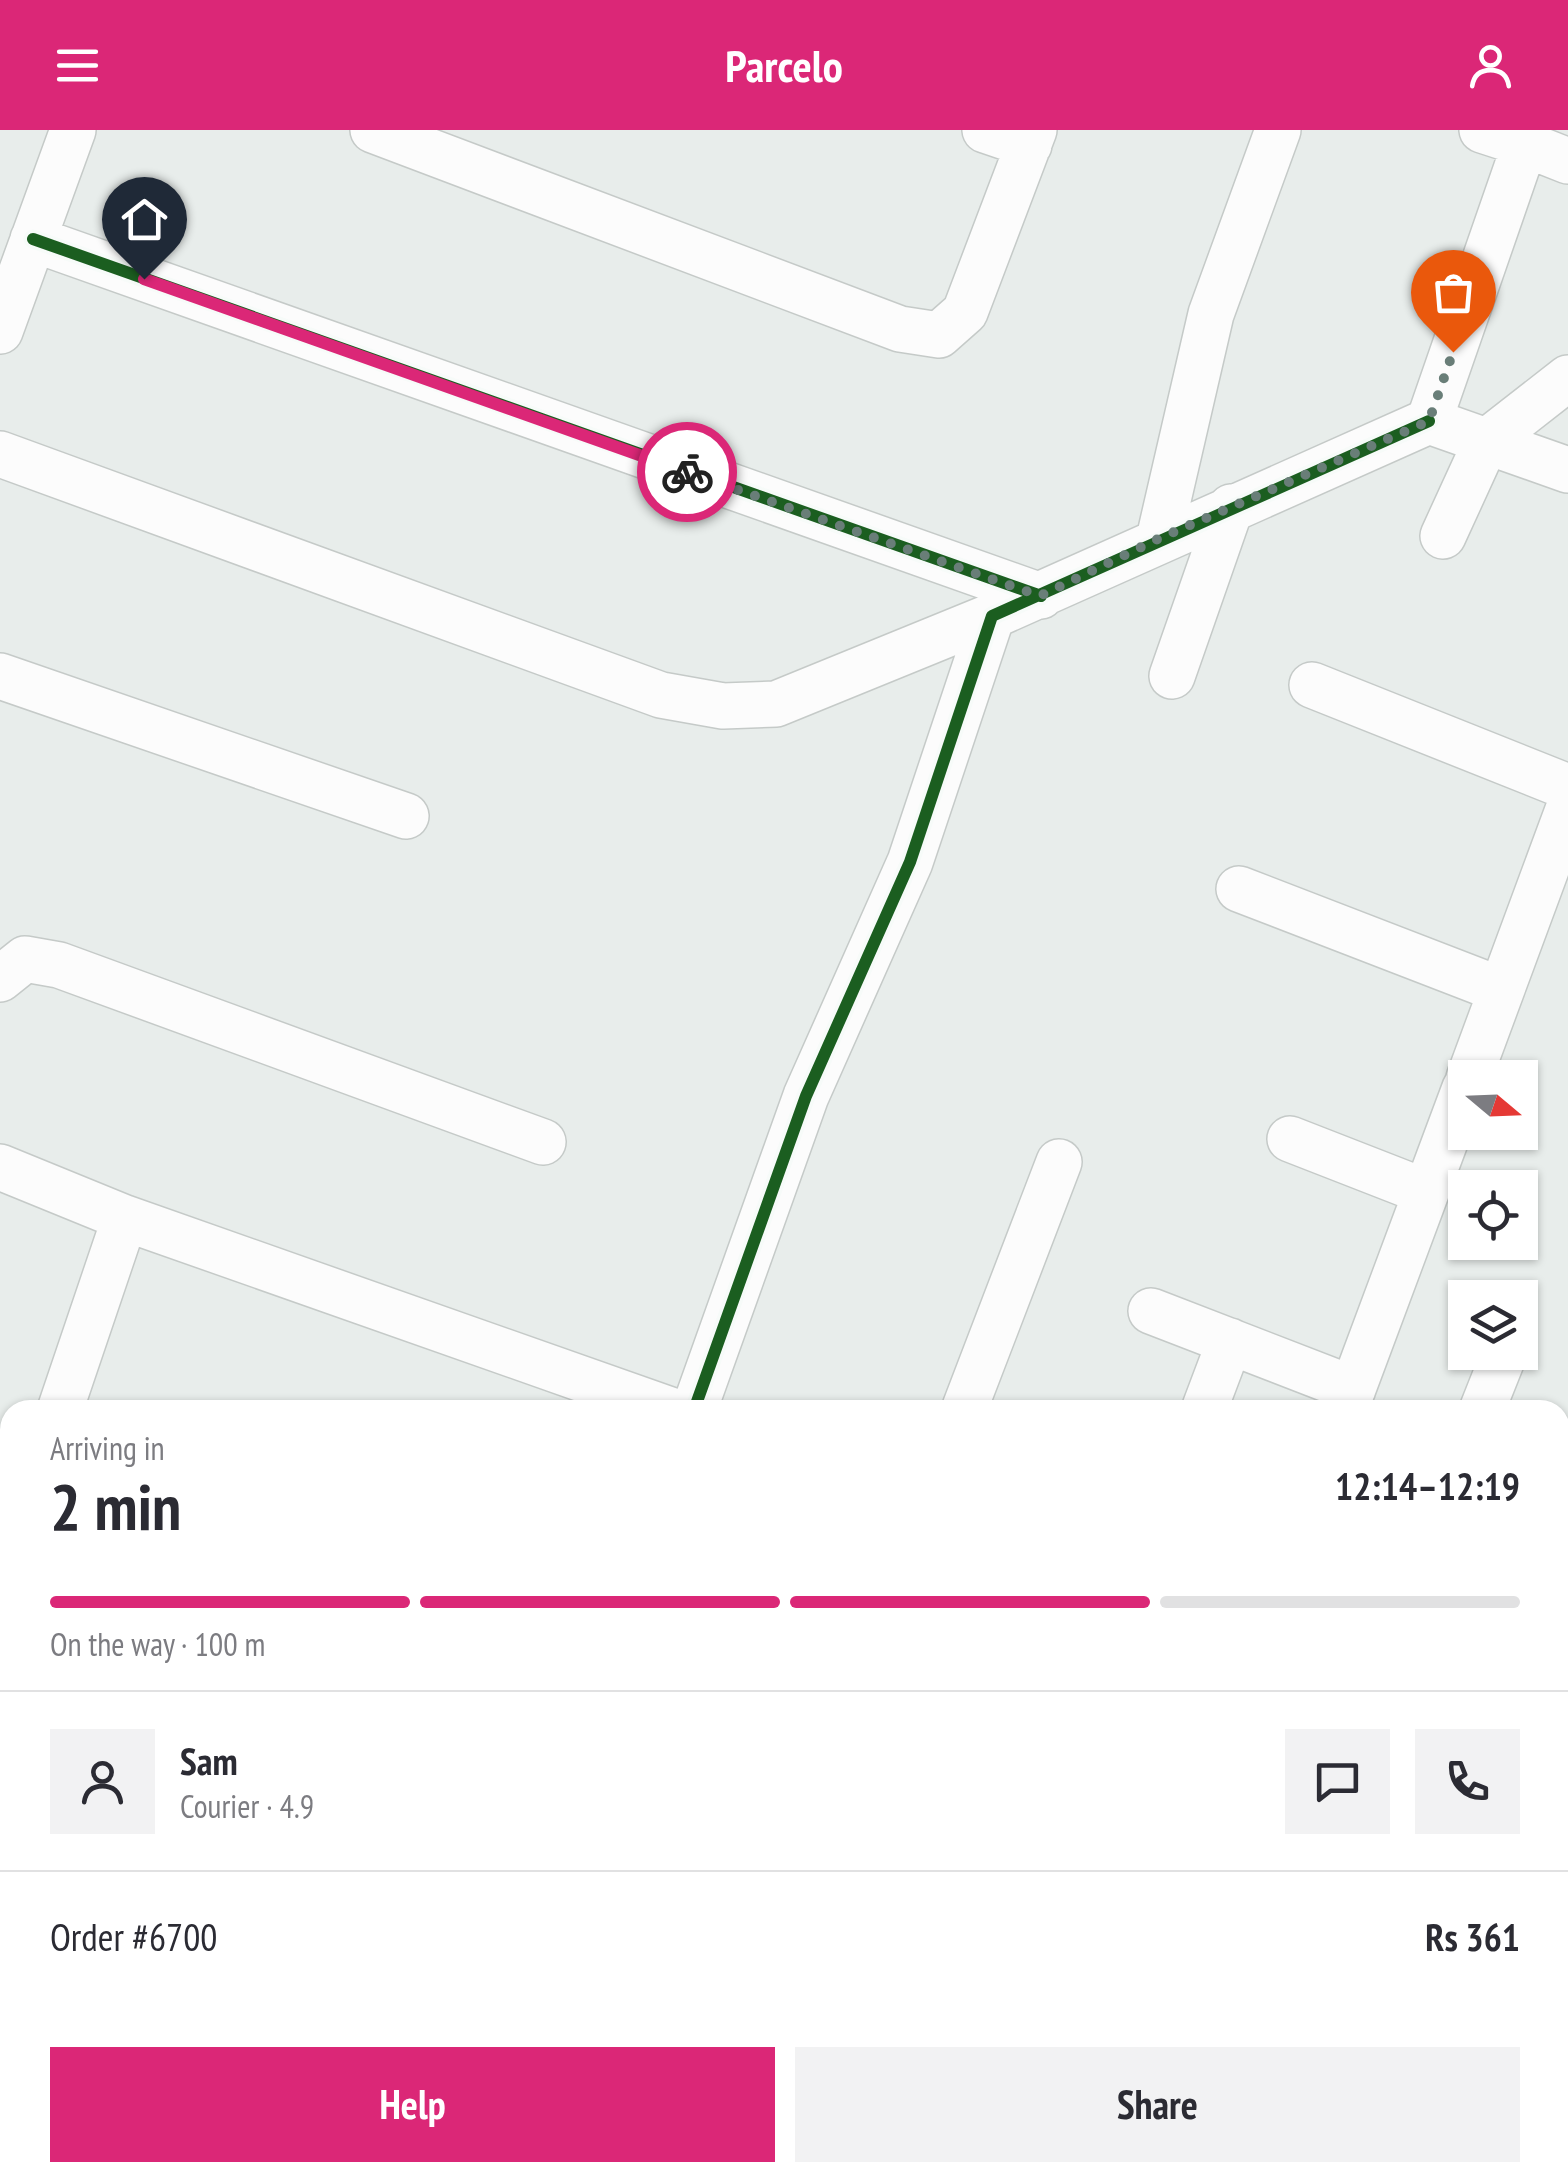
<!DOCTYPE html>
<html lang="en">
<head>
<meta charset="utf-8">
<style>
	:root { --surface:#fff; --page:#f2f2f3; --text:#2b2b33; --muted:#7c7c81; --line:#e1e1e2; --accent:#db2777 }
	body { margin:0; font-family:"PT Sans Narrow",sans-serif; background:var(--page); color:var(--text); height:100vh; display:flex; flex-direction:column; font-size:38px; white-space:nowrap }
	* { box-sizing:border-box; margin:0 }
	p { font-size:32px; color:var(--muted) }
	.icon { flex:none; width:55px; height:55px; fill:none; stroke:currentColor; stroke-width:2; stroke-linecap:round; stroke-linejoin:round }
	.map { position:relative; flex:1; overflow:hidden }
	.drawer { position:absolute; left:0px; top:1270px; width:1570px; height:782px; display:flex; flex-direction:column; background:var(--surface); border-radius:30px 30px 0 0; box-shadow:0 2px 8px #0004 }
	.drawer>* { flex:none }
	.needle { width:65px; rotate:109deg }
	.buttons { position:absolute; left:1448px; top:930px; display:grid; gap:20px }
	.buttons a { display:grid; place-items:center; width:90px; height:90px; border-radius:0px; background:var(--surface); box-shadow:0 2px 8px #0004; font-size:50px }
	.pin { position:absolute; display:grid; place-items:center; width:85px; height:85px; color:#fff; margin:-102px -42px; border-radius:50% 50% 50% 0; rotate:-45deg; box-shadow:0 0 10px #0007 }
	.pin .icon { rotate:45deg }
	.courier { position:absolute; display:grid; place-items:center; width:100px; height:100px; margin:-50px; border:8px solid #db2777; border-radius:50%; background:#fff; color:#222; box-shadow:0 2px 12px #0007 }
	.headline em { font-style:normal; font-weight:700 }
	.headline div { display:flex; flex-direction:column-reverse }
	.headline { display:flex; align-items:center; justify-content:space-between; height:170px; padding:0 50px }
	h1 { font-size:65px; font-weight:700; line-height:75px }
	.bar { display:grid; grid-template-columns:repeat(4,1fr); gap:15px 10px; align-content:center; height:120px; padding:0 50px }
	.bar i { height:12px; border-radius:8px; background:var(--line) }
	.bar .current { background:var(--accent) }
	.bar p { grid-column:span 4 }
	.line { display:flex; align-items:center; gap:25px; padding:0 50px; border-top:2px solid var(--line) }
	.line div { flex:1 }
	.round { display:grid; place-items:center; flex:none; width:105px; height:105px; border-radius:0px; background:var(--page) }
	.primary-button { display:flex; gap:20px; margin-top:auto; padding:20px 50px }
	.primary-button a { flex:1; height:115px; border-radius:0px; background:var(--accent); color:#fff; font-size:40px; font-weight:700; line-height:115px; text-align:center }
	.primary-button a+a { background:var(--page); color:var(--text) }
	header { display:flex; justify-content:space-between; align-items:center; height:130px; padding:0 50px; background:var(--accent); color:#fff; font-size:45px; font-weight:700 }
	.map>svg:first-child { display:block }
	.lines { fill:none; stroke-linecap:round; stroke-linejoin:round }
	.street-casing { stroke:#c5cac8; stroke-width:48 }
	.street { stroke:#fcfcfc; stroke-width:45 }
	.cycleway-casing { stroke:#f7fbf9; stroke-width:19 }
	.cycleway { stroke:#1b5e20; stroke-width:12 }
	.done { stroke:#697e78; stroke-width:10; stroke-dasharray:0 18 }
	.route { stroke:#db2777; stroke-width:12 }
</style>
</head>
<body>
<header><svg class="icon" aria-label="menu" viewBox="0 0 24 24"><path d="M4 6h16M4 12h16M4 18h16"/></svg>Parcelo<svg class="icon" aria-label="person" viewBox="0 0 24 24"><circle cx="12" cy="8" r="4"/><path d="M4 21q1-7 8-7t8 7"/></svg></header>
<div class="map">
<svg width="1568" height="2051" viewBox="0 0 1568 2051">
	<rect width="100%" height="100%" fill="#e8edeb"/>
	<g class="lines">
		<!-- street casing -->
		<g class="street-casing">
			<path id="street" d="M373 0 900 199 939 205 965 182 1034 0
				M985 0 1029 15
				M1482 0 1525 14 1429 291 1568 340
				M1525 14 1568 31
				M33 109 1041 466
				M0 201 73 0
				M0 324 661 565 723 576 776 574 992 486
				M1443 406 1486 312 1568 248
				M1159 409 1211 184 1278 0
				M0 546 406 686
				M1172 546 1231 377
				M1312 555 1568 657
				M1239 759 1501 860
				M0 849 25 829 59 835 543 1012
				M1469 948 1568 680
				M1290 1009 1426 1062
				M0 1037 125 1088 670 1280
				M1151 1181 1353 1259
				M60 1280 125 1088
				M694 1280 806 966 910 732 992 486 1429 291
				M964 1280 1059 1032
				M1204 1280 1230 1211
				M1345 1280 1465 958
				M1482 1280 1505 1222
				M1560 1382 1568 1385
				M0 1441 10 1415
				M0 1528 10 1531
				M1560 1608 1568 1611
				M1560 1665 1568 1668
				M0 1730 10 1734
				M1560 1818 1568 1798
				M635 2051 638 2042
				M863 2051 866 2042
				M1132 2051 1135 2042
				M1310 2051 1313 2042
				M1434 2051 1437 2042
				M1566 2051 1568 2049"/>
		</g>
		<!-- street -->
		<use href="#street" class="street"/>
		<!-- cycleway casing -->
		<g class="cycleway-casing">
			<path id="cycleway" d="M33 109 1041 466
				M694 1280 806 966 910 732 992 486 1429 291"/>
		</g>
		<!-- cycleway -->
		<use href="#cycleway" class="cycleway"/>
	</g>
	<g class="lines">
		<!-- done -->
		<path class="done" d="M687 342 1040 466 1158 409 1429 291 1453 222"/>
		<!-- route -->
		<path class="route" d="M144 149 687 342"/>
	</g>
</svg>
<div class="buttons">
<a><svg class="needle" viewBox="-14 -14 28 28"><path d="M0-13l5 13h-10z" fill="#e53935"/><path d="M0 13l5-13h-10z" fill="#7c7c81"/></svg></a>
<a><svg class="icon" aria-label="locate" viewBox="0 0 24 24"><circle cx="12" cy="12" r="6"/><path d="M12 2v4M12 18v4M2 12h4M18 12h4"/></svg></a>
<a><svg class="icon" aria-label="layers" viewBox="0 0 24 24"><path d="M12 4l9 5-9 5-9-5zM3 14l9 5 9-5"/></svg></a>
</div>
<div class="pin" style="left:1453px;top:222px;background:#ea580c"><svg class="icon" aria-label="bag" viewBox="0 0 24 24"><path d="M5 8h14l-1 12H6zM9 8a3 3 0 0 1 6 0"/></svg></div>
<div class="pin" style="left:144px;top:149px;background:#1f2937"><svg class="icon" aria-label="home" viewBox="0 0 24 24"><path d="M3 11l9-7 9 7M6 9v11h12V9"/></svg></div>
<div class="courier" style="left:687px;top:342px"><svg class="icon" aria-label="bike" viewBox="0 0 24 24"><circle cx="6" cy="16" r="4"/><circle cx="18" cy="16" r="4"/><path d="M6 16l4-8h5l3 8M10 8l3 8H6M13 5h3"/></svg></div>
<section class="drawer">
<div class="headline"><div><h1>2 min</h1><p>Arriving in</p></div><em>12:14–12:19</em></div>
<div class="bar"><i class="current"></i><i class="current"></i><i class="current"></i><i></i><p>On the way · 100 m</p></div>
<div class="line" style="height:180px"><a class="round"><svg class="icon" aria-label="person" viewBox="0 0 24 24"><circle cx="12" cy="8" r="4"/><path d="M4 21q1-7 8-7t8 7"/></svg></a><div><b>Sam</b><p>Courier · 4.9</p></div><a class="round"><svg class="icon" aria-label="chat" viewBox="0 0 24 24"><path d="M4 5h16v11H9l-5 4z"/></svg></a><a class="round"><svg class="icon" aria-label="phone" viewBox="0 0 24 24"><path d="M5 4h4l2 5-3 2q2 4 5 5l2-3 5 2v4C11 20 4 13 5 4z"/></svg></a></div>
<div class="line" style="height:130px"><div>Order #6700</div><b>Rs 361</b></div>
<div class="primary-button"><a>Help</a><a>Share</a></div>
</section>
</div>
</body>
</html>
